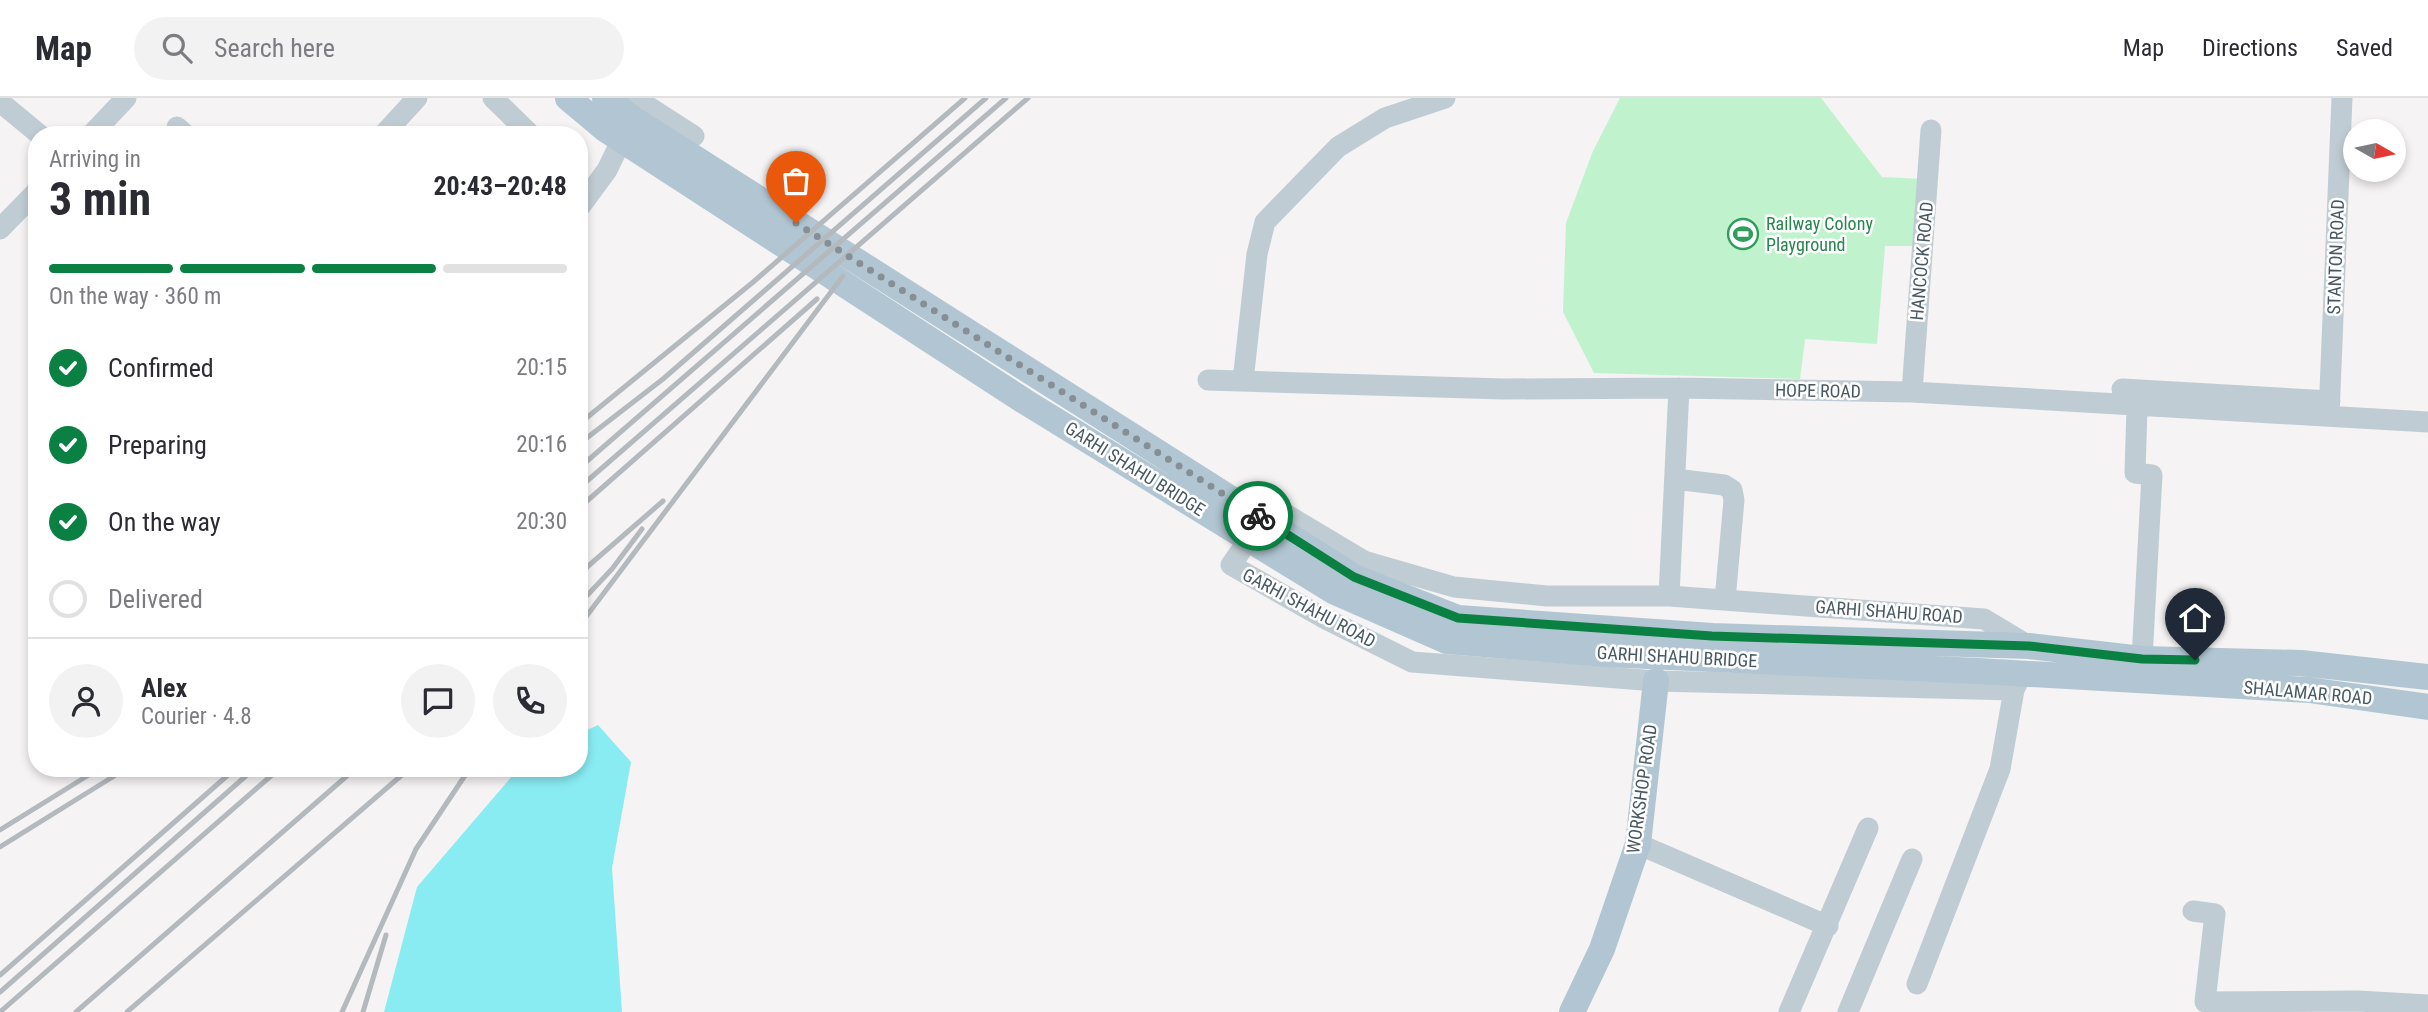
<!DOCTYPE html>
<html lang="en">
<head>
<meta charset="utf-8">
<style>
	:root { --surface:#fff; --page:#f2f2f3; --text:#2b2b33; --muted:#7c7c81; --line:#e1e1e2; --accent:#0b8043 }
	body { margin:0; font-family:"Roboto Condensed",sans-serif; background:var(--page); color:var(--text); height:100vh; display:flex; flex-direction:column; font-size:26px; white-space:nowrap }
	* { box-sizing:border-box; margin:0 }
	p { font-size:23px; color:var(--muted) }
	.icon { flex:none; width:38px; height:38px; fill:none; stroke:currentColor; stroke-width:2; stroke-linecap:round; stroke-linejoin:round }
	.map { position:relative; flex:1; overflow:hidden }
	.panel { position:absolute; left:28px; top:28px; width:560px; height:651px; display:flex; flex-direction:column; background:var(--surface); border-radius:28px; box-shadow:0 4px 10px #0003 }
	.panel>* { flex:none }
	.needle { width:46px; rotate:99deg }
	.fabs { position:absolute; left:2343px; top:21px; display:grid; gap:14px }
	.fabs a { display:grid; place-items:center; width:63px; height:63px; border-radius:50%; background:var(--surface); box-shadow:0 4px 10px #0003; font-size:35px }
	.pin { position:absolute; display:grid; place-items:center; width:60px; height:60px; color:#fff; margin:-72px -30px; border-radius:50% 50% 50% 0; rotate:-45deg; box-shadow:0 0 7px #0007 }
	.pin .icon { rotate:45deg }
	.courier { position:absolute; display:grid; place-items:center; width:70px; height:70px; margin:-35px; border:5px solid #0b8043; border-radius:50%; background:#fff; color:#222; box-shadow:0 2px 9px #0007 }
	.head em { font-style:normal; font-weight:700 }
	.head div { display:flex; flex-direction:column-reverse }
	.head { display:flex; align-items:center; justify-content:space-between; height:119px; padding:0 21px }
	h1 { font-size:46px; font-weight:700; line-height:52px }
	.bar { display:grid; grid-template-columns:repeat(4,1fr); gap:10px 7px; align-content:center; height:84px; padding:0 21px }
	.bar i { height:9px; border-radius:5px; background:var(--line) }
	.bar .current { background:var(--accent) }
	.bar p { grid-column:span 4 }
	.line { display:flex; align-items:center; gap:18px; padding:0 21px; border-top:2px solid var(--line) }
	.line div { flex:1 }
	.round { display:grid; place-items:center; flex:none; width:74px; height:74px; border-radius:37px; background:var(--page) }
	ol { padding:0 21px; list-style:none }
	li { display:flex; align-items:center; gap:21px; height:77px }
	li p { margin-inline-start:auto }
	li .icon { padding:7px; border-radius:50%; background:var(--accent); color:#fff; stroke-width:4 }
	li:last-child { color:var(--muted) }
	li i { width:38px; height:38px; border:4px solid var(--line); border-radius:50% }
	header { display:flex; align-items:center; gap:42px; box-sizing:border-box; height:98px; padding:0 35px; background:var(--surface); border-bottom:2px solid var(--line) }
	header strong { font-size:33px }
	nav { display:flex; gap:38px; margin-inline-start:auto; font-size:24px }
	.search { width:490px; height:63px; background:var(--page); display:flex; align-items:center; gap:18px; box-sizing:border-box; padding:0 24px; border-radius:38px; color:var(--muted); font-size:26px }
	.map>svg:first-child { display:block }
	.green { fill:#c0f3cd }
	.water { fill:#8aecf3 }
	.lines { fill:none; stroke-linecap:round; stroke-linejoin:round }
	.minor { stroke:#c0ccd3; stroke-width:21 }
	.major { stroke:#b1c6d2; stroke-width:26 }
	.rail { stroke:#b4b9bd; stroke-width:5 }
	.done { stroke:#858f95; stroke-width:7; stroke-dasharray:0 12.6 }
	.route { stroke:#0b8043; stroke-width:9 }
	.labels { text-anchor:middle; stroke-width:5; stroke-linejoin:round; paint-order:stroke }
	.leisure-label { font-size:18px; fill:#27864d; stroke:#fff; text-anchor:start }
	.street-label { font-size:18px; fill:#495962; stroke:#fff }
</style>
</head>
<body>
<header>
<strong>Map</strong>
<div class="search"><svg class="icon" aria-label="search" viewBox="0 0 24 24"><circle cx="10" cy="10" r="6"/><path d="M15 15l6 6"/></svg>Search here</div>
<nav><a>Map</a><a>Directions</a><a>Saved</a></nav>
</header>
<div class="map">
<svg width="2428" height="914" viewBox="0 0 2428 914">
	<rect width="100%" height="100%" fill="#f5f3f3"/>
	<!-- green -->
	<path class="green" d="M1620 0H1821L1882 79 1923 81 1919 148H1885L1877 246 1805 241 1800 281 1594 275 1563 214 1566 125 1593 53Z"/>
	<!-- water -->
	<path class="water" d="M598 627 631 664 612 770 622 914H384L417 789 519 670H579V636Z"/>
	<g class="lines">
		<!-- minor -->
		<path class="minor" d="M493 0 531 37
			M635 0 694 38
			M0 4 40 37
			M177 29 186 37
			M91 37 126 0
			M383 37 417 0
			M579 110 607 72 640 4
			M0 131 37 93
			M1208 282 1503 291 1679 290 1912 294 2428 324
			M1243 283 1257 156 1265 124 1338 49 1385 20 1445 0
			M2122 291 2330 303
			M1912 294 1931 32
			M2137 309 2135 375 2152 377 2142 561
			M2329 317 2342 0
			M1675 381 1724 387 1732 392 1734 402 1725 502
			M1669 498 1679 290
			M2021 577 2014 592 1656 583 1412 564 1322 519 1231 467 1272 408 1364 463 1454 489 1547 498H1669L1984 521 2029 548
			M1638 746 1828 828
			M2193 813 2215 816 2205 904 2358 903 2428 907
			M1917 886 2000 671 2014 592
			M1789 914 1868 730
			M1848 914 1912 761"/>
		<!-- major -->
		<path class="major" d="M568 0 605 31 1024 303 1333 493 1447 543 1604 556 1978 573 2309 592 2428 609
			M605 0 633 21 1354 479 1458 520 1712 538 2029 548 2142 561 2301 565 2428 579
			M1572 914 1602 851 1638 746 1656 583"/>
		<!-- rail -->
		<path class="rail" d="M579 326 752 185 965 0
			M579 346 663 281 986 0
			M579 370 1006 0
			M579 390 1028 0
			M579 410 817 201
			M579 476 663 403
			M579 506 612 471 642 431
			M579 528 843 178
			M0 732 100 670
			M0 749 127 670
			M0 877 236 670
			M0 894 255 670
			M0 914 280 670
			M76 914 356 670
			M127 914 410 670
			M342 914 416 751 470 670
			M363 914 386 837"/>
	</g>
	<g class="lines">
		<!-- done -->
		<path class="done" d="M796 125 1258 418"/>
		<!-- route -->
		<path class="route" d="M1258 418 1354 479 1458 520 1712 538 2029 548 2142 561 2195 562"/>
	</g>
	<!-- icons -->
	<defs>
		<g id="stadium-ring" transform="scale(1.575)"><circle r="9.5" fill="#fff" stroke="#2e9e5b" stroke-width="1.5"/><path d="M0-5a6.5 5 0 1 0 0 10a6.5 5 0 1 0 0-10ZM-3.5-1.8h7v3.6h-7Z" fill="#2e9e5b"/></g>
	</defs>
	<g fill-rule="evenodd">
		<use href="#stadium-ring" x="1743" y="136"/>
	</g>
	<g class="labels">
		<!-- leisure labels -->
		<g class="leisure-label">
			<text x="1766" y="132">Railway Colony<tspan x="1766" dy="21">Playground</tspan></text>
		</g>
		<!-- street labels -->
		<g class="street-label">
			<text transform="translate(2336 159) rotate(-88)" y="6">STANTON ROAD</text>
			<text transform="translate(1922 163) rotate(-85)" y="6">HANCOCK ROAD</text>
			<text transform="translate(1818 293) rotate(1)" y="6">HOPE ROAD</text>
			<text transform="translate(1135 371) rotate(32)" y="6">GARHI SHAHU BRIDGE</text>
			<text transform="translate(1309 510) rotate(28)" y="6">GARHI SHAHU ROAD</text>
			<text transform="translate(1889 514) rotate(4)" y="6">GARHI SHAHU ROAD</text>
			<text transform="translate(1677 559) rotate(3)" y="6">GARHI SHAHU BRIDGE</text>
			<text transform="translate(2308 595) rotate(5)" y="6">SHALAMAR ROAD</text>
			<text transform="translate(1642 691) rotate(-82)" y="6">WORKSHOP ROAD</text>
		</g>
	</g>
</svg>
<div class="fabs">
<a><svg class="needle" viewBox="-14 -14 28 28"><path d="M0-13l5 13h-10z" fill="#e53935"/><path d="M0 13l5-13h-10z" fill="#7c7c81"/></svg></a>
</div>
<div class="pin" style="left:796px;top:125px;background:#ea580c"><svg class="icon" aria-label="bag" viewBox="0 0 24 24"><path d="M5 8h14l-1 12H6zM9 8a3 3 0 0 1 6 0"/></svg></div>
<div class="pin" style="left:2195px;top:562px;background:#1f2937"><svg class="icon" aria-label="home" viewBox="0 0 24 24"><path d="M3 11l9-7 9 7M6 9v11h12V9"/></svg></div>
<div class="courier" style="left:1258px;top:418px"><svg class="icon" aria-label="bike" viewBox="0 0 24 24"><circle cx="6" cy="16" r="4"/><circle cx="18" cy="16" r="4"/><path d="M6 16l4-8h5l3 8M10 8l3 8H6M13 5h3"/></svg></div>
<section class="panel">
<div class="head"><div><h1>3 min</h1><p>Arriving in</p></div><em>20:43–20:48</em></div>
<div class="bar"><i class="current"></i><i class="current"></i><i class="current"></i><i></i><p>On the way · 360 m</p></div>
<ol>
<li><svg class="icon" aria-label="check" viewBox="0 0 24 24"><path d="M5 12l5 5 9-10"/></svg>Confirmed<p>20:15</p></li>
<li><svg class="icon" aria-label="check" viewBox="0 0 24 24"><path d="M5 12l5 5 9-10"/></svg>Preparing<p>20:16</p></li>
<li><svg class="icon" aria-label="check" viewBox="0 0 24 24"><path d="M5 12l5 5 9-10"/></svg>On the way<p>20:30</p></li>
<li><i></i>Delivered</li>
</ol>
<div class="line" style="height:126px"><a class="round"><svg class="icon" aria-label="person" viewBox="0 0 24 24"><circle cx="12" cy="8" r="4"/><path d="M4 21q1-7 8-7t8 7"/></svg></a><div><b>Alex</b><p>Courier · 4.8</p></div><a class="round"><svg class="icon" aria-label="chat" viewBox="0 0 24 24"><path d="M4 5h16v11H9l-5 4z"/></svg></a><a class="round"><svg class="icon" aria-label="phone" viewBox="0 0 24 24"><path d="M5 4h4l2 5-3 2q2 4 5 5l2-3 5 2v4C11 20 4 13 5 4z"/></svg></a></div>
</section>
</div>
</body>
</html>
